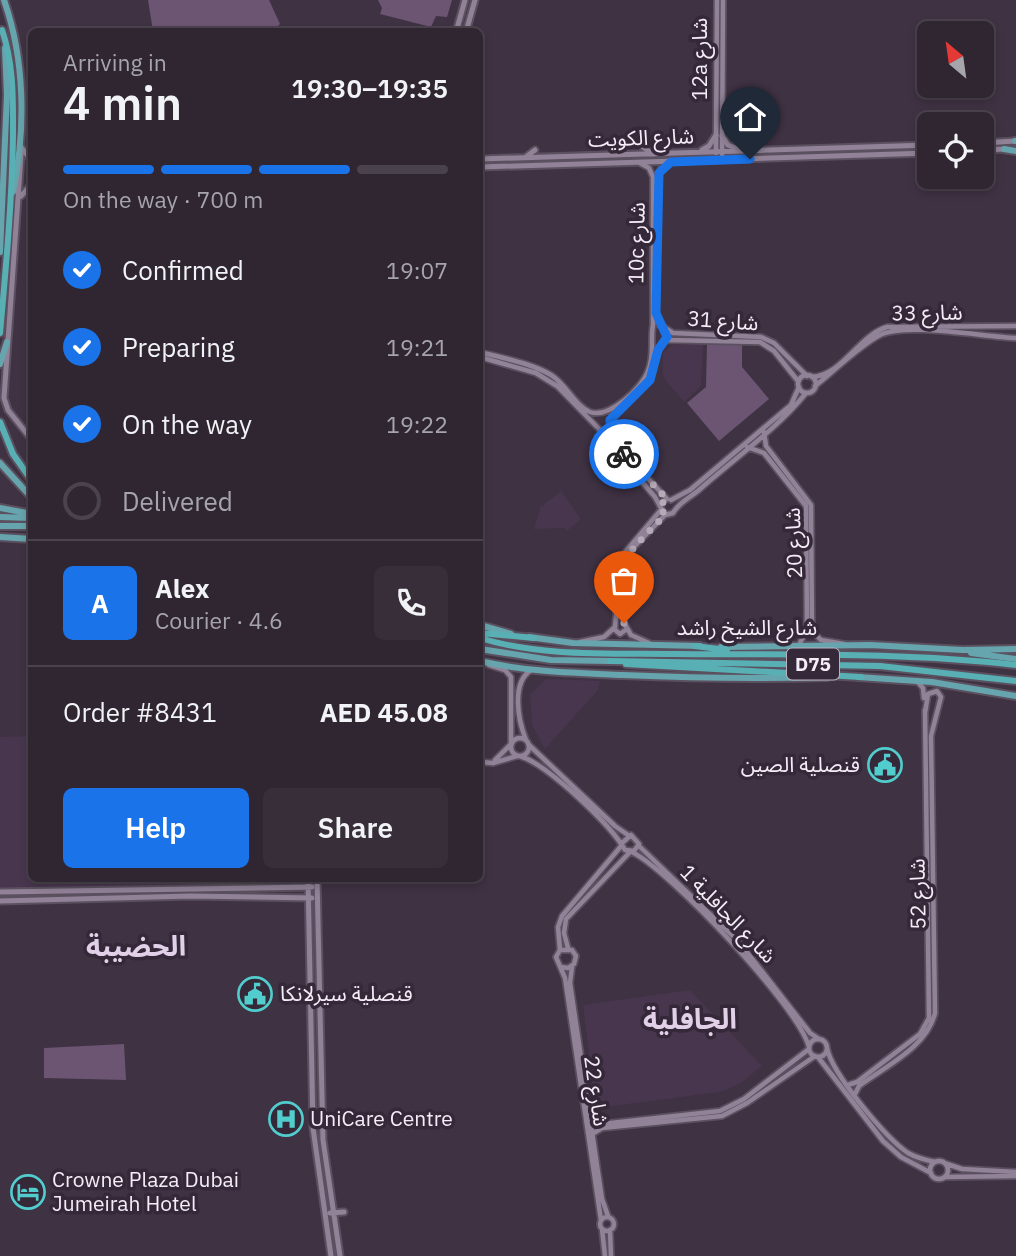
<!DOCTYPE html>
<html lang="en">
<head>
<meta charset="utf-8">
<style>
	:root { --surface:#2f2632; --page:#372e3a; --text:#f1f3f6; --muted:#a7a5ac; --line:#4a434d; --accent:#1a73e8 }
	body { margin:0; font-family:"IBM Plex Sans","Noto Sans Arabic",sans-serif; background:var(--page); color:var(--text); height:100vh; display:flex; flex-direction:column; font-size:26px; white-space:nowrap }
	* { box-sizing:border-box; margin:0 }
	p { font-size:23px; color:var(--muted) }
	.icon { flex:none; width:38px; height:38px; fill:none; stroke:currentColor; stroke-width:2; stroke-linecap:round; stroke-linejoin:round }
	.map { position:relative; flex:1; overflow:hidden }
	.side { position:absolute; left:28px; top:28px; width:455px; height:854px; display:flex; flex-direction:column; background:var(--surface); border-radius:10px; box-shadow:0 4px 10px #0003,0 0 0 2px var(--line) }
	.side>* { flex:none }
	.needle { width:46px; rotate:331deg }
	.tools { position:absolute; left:917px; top:21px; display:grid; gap:14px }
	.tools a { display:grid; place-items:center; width:77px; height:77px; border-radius:10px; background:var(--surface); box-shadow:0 4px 10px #0003,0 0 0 2px var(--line); font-size:35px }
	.pin { position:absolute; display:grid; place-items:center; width:60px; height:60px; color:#fff; margin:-72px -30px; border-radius:50% 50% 50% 0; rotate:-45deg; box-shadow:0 0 7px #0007 }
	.pin .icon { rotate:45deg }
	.courier { position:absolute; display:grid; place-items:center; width:70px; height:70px; margin:-35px; border:5px solid #1a73e8; border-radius:50%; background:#fff; color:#222; box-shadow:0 2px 9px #0007 }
	.summary em { font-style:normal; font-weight:600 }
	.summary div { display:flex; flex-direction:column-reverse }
	.summary { display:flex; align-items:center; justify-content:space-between; height:119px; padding:0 35px }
	h1 { font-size:46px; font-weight:600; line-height:52px }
	.bar { display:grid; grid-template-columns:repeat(4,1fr); gap:10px 7px; align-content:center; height:84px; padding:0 35px }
	.bar i { height:9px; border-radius:5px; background:var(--line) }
	.bar .active { background:var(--accent) }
	.bar p { grid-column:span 4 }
	.line { display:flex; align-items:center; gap:18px; padding:0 35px; border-top:2px solid var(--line) }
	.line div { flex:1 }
	.round { display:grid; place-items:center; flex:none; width:74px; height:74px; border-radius:10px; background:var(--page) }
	ol { padding:0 35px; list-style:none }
	li { display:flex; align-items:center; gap:21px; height:77px }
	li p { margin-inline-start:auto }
	li .icon { padding:7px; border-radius:50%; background:var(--accent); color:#fff; stroke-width:4 }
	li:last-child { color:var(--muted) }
	li i { width:38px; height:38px; border:4px solid var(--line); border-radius:50% }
	.primary-button { display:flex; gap:14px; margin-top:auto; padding:14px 35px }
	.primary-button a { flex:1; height:80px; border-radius:10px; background:var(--accent); color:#fff; font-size:28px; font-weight:600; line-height:80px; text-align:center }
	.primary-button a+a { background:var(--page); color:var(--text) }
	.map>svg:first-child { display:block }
	.built { fill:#48364e }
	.green { fill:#6b5573 }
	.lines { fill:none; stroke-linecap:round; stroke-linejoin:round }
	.tertiary-casing { stroke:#5b505f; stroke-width:8 }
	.secondary-casing { stroke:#5b505f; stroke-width:9 }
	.primary-casing { stroke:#5b505f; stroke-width:10 }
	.trunk-casing { stroke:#5b505f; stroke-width:10 }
	.tertiary { stroke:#918297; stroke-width:4.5 }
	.secondary { stroke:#918297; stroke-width:5 }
	.primary { stroke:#66a5ad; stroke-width:6 }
	.trunk { stroke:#58b0b4; stroke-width:6 }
	.done { stroke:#b5abb8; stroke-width:7; stroke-dasharray:0 12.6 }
	.route { stroke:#1a73e8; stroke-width:9 }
	.labels { text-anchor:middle; stroke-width:7; stroke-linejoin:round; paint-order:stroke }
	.shield { fill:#342839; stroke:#bab1be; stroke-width:2 }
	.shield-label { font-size:19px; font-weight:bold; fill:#f4ecf7 }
	.street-label { font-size:21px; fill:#f4ecf7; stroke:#342839 }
	.poi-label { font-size:21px; fill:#f4ecf7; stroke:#342839; text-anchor:start }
	.district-label { font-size:28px; font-weight:bold; fill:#e1d0e7; stroke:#342839 }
</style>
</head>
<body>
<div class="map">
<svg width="1016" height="1256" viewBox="0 0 1016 1256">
	<rect width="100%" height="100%" fill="#3f3243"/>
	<!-- built -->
	<path class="built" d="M703 344 701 386 684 402 663 377V353L672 345Z
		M561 491 581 519 567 531 565 528 534 529 541 506 545 507 543 505Z
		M546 679 600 681 598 690 545 749 532 725 530 695Z
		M31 736 32 878H234V887L0 891V737Z
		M690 990 762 1066 741 1083 720 1092 596 1108 583 1005Z"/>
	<!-- green -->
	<path class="green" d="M148 0H269L280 24 273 31H153Z
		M378 0H452L447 17 436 16 431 27 380 14 382 8Z
		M707 344 742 345V367L769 399 719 441 687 403 706 387Z
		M124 1044 126 1080 44 1078V1048Z"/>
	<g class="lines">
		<!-- tertiary casing -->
		<g class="tertiary-casing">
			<path id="tertiary" d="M716 153 717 0
				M722 160 723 0
				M671 162 661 169 658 177 656 313 660 325 673 333 761 337 774 343 807 376
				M665 330 667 337 658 350 650 380 615 412 609 426 617 445 667 499
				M667 340 760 342 774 351 798 381
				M480 352C502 358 531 363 551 375 566 384 575 406 590 412 609 419 642 388 648 371 655 355 650 340 653 325V177L649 168 640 163
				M480 357 536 373 557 386 603 433 613 448 655 497 665 515
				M798 384a9 9 0 1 1 18 0a9 9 0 1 1-18 0Z
				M812 377C842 376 859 335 887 327L1016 326
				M815 386C834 371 859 346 880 335 907 322 984 337 1016 338
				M764 432 766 446 811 505 812 631 821 640 844 644
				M747 447 764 453 806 506 807 629 799 645
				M671 500 690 490 791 405 799 387
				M665 515 673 513C679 502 690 498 700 489 735 458 777 429 806 393
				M614 629 620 634 627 629
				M580 642 604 637 615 627 622 556 660 511
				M649 643 631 635 624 623 625 566 632 549 665 515
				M489 665 505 670 511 677V743
				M917 681 923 688 924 698
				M511 747a9 9 0 1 1 18 0a9 9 0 1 1-18 0Z
				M526 740C518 720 511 683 531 670
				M529 745 615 826 628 835
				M520 756C548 765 611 825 625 850L634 851 639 844 631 835 622 843
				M495 760 510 745
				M480 762 493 763 517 756
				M639 846 739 942 810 1033 819 1039
				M632 852C669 870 799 1007 809 1047
				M568 948 564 933 566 919 629 853
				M560 950 558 927 562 916 622 845
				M561 967 568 968 574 964 576 956 572 950H560L556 957 565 978 601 1220
				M572 967 570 983 602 1199 608 1216
				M809 1048a9 9 0 1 1 18 0a9 9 0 1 1-18 0Z
				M827 1048C832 1074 886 1138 908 1153 917 1158 925 1160 935 1162
				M818 1057 883 1141 901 1157 931 1173
				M848 1085 857 1082 920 1034 929 1018 925 710
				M855 1094 859 1086C886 1066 927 1047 935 1013L931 736 941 697 937 691 928 694 925 713
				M590 1120 602 1124 720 1111 744 1099 809 1049
				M592 1134 602 1128 722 1116 747 1103 815 1056
				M930 1170a9 9 0 1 1 18 0a9 9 0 1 1-18 0Z
				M947 1164 962 1169 1016 1172
				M945 1177 1016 1176
				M600 1224a7 7 0 1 1 14 0a7 7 0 1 1-14 0Z
				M602 1229 605 1256
				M610 1230 611 1256"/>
		</g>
		<!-- secondary casing -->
		<g class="secondary-casing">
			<path id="secondary" d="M456 32 465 0
				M466 32 475 0
				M722 136 728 145 738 149
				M982 143 1016 141
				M21 147 32 161
				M643 147 653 154
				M702 150 709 146 716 135
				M982 150 1006 149
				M21 155 4 398 8 410 32 440
				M526 157 535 150
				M480 159 929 145
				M480 167 929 153
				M32 171V176
				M21 196 32 184
				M308 878 313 1128 331 1256
				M317 878 323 1140 340 1256
				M0 892 312 887
				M0 901 190 896 312 898
				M330 1213 344 1212"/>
		</g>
		<!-- primary casing -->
		<g class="primary-casing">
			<path id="primary" d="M4 0C25 60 26 129 13 192
				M1015 141H1016
				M1004 149 1016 151
				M0 252 7 95 5 48
				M0 364 7 342
				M0 463 32 498
				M0 508 32 514
				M0 517 32 518
				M0 526H32
				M0 537 32 539
				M480 625 511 634
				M529 637 573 643 700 646
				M721 647 870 645 963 650 1016 649
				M480 649 551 660 610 661
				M971 653 1016 659
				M480 661C527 672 575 673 623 675 691 678 759 679 827 677
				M858 677 932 682 1016 696"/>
		</g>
		<!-- trunk casing -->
		<g class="trunk-casing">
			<path id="trunk" d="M0 333C6 267 12 202 13 136 13 99 14 65 2 30
				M0 422 13 454 32 481
				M480 633 534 638
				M480 638C541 657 611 653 675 654 789 655 903 652 1016 665
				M695 646 727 650
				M610 661 880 666 1016 681
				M626 664 861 677"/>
		</g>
		<!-- tertiary -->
		<use href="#tertiary" class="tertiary"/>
		<!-- secondary -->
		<use href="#secondary" class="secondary"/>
		<!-- primary -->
		<use href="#primary" class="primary"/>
		<!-- trunk -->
		<use href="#trunk" class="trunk"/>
	</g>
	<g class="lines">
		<!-- done -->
		<path class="done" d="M624 623 627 559 634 547 665 515 659 506 667 499 624 454"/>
		<!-- route -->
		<path class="route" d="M624 454 611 436 610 420 650 380 658 350 667 337 656 313 659 173 671 162 750 159"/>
	</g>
	<!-- icons -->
	<defs>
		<g id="civic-ring" transform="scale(1.75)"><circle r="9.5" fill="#342839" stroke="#52cdcd" stroke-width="1.5"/><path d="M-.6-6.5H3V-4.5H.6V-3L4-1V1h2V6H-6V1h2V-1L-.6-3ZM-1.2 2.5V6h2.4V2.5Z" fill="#52cdcd"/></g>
		<g id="hospital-ring" transform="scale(1.75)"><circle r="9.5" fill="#342839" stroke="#52cdcd" stroke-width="1.5"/><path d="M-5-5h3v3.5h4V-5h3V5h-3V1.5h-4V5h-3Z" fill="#52cdcd"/></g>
		<g id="hotel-ring" transform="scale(1.75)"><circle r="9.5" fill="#342839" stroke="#52cdcd" stroke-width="1.5"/><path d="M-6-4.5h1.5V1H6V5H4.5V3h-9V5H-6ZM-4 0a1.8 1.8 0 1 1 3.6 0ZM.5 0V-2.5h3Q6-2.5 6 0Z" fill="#52cdcd"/></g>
	</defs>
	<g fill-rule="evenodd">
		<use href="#civic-ring" x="885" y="765"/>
		<use href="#civic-ring" x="255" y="994"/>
		<use href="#hospital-ring" x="286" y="1119"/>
		<use href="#hotel-ring" x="28" y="1192"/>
	</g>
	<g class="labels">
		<!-- shield labels -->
		<rect class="shield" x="787" y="648.5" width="52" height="31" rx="5"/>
		<g class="shield-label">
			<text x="813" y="671">D75</text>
		</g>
		<!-- street labels -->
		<g class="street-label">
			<text transform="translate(700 59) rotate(-90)" y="7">12a شارع</text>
			<text transform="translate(641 138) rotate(-2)" y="7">شارع الكويت</text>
			<text transform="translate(637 243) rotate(-89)" y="7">10c شارع</text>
			<text transform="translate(927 313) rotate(-1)" y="7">شارع 33</text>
			<text transform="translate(723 321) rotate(4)" y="7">شارع 31</text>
			<text transform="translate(794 543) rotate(-92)" y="7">شارع 20</text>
			<text x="747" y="635">شارع الشيخ راشد</text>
			<text transform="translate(918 894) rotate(-91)" y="7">شارع 52</text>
			<text transform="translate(728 914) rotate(46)" y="7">شارع الجافلية 1</text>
			<text transform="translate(596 1091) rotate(82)" y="7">شارع 22</text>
		</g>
		<!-- poi labels -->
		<g class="poi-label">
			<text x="860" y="772" text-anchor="end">قنصلية الصين</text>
			<text x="280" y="1001">قنصلية سيرلانكا</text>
			<text x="310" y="1126">UniCare Centre</text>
			<text x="52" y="1187">Crowne Plaza Dubai<tspan x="52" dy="24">Jumeirah Hotel</tspan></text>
		</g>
		<!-- district labels -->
		<g class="district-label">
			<text x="136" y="956">الحضيبة</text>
			<text x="690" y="1029">الجافلية</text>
		</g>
	</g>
</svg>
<div class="tools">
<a><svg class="needle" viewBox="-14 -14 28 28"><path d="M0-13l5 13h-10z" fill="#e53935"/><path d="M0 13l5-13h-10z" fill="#a7a5ac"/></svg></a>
<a><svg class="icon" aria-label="locate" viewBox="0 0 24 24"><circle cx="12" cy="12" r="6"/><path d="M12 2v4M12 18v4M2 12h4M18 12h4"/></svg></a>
</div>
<div class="pin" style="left:624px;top:623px;background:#ea580c"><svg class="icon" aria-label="bag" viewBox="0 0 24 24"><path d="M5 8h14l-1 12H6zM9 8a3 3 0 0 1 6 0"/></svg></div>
<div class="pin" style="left:750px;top:159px;background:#1f2937"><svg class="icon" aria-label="home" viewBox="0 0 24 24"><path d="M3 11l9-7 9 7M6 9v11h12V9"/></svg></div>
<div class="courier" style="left:624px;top:454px"><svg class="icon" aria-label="bike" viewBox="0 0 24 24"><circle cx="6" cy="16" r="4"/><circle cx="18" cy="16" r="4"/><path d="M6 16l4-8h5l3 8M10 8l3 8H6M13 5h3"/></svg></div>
<section class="side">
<div class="summary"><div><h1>4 min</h1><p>Arriving in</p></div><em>19:30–19:35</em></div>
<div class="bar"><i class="active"></i><i class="active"></i><i class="active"></i><i></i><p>On the way · 700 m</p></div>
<ol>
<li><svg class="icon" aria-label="check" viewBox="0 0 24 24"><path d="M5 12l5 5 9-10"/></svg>Confirmed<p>19:07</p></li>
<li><svg class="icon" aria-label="check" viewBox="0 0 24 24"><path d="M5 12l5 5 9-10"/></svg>Preparing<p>19:21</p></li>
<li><svg class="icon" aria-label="check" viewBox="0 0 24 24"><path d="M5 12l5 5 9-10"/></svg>On the way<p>19:22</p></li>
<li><i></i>Delivered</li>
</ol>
<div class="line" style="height:126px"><b class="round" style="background:var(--accent);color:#fff">A</b><div><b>Alex</b><p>Courier · 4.6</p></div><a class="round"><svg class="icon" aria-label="phone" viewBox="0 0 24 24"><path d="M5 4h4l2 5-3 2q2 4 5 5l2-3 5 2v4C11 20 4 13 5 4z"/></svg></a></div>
<div class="line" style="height:91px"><div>Order #8431</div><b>AED 45.08</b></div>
<div class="primary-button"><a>Help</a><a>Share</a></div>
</section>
</div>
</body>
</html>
